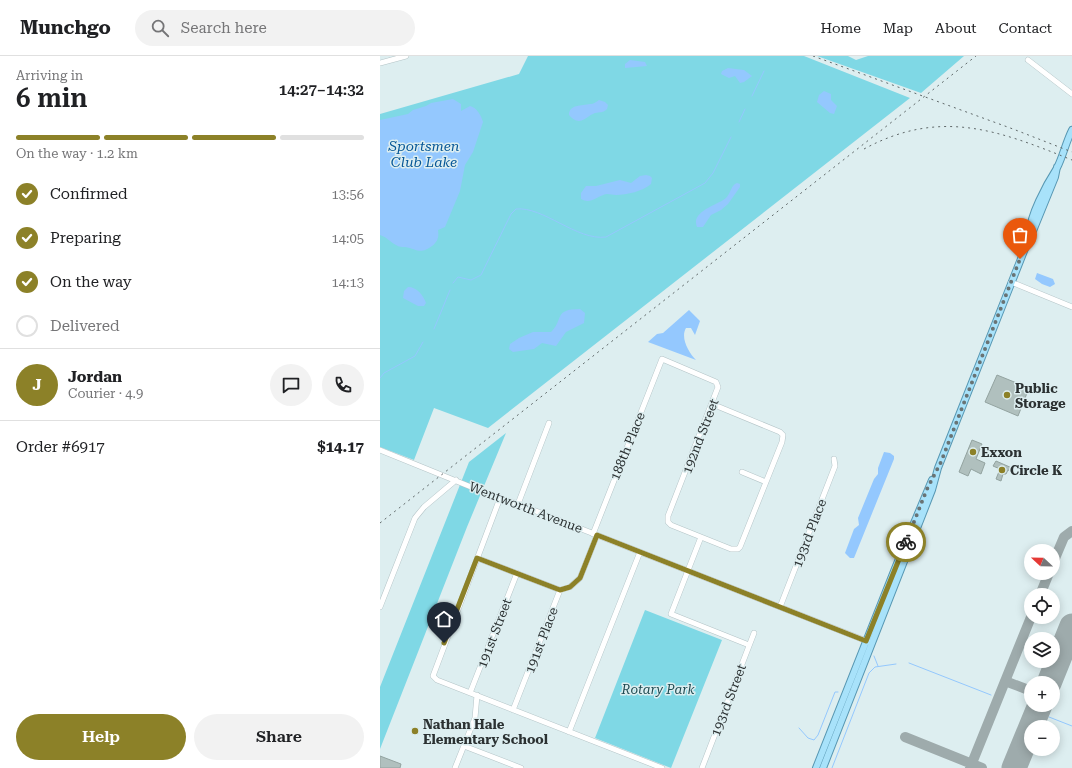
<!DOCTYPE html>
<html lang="en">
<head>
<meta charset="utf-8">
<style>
	:root { --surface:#fff; --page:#f2f2f2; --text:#202124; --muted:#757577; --line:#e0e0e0; --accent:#8c8128 }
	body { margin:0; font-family:"Roboto Serif",serif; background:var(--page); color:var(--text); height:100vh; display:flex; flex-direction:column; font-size:15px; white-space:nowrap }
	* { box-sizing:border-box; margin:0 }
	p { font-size:13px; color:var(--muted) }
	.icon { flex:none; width:22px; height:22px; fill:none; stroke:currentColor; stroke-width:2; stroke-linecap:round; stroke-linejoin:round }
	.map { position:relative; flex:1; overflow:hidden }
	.side { display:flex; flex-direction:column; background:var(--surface); width:380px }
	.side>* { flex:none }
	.needle { width:26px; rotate:292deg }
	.fabs { position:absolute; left:644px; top:488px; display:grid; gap:8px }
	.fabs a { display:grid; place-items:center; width:36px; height:36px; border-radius:50%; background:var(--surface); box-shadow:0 2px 10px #0003; font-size:20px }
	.pin { position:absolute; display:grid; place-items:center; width:34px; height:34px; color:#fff; margin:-41px -17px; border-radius:50% 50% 50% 0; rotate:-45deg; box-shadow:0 0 4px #0007 }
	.pin .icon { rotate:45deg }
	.courier { position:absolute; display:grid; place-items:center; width:40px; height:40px; margin:-20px; border:3px solid #8c8128; border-radius:50%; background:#fff; color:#222; box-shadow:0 1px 5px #0007 }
	.headline em { font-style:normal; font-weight:600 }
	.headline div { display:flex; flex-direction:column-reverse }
	.headline { display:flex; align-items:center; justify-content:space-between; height:68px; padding:0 16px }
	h1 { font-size:26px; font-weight:600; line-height:30px }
	.bar { display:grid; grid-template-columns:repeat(4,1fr); gap:6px 4px; align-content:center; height:48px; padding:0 16px }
	.bar i { height:5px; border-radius:3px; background:var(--line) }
	.bar .active { background:var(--accent) }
	.bar p { grid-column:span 4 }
	.line { display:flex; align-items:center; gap:10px; padding:0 16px; border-top:1px solid var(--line) }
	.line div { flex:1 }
	.round { display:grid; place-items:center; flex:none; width:42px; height:42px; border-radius:21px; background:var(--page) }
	ol { padding:0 16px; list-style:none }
	li { display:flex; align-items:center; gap:12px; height:44px }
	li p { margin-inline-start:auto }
	li .icon { padding:4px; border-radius:50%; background:var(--accent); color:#fff; stroke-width:4 }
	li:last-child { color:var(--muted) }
	li i { width:22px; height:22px; border:2px solid var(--line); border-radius:50% }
	.primary-button { display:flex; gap:8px; margin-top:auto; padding:8px 16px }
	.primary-button a { flex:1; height:46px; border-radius:24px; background:var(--accent); color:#fff; font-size:16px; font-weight:600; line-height:46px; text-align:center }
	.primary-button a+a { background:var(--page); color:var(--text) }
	header { display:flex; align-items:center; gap:24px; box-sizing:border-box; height:56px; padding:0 20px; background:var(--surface); border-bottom:1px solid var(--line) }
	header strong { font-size:19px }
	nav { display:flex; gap:22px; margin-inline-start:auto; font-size:14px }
	.search { width:280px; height:36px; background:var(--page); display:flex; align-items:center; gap:10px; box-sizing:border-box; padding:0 14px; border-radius:22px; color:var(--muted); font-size:15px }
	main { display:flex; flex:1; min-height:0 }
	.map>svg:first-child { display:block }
	.green { fill:#7fd8e5 }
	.water { fill:#94c8fe }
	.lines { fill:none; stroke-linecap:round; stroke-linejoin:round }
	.stream { stroke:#94c8fe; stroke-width:1 }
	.taxiway { stroke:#9eabac; stroke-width:10 }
	.runway { stroke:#9eabac; stroke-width:25 }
	.building { fill:#b0c0be; stroke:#93a3a0 }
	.minor-casing { stroke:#b4c4c7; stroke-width:6 }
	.major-casing { stroke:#5797b2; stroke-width:8 }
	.minor { stroke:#fff; stroke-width:5 }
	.major { stroke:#a8e2fa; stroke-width:6 }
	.rail { stroke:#5f6869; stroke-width:1; stroke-dasharray:2 4; stroke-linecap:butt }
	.done { stroke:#697374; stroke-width:4; stroke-dasharray:0 7.2 }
	.route { stroke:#8c8128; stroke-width:5 }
	.poi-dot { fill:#8c8128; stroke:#ddeef0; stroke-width:1.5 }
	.labels { text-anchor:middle; stroke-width:3; stroke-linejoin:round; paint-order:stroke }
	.poi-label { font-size:13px; font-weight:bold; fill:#2b3132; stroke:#ddeef0; text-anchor:start }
	.street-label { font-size:13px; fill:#2b3132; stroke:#ddeef0 }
	.park-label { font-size:13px; font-style:italic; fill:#1e4a51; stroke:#ddeef0 }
	.water-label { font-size:14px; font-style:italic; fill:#065797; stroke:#ddeef0 }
</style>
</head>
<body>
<header>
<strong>Munchgo</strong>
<div class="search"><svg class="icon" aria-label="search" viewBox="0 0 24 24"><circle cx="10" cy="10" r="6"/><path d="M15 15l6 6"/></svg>Search here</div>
<nav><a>Home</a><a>Map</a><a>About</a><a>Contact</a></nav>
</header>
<main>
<section class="side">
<div class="headline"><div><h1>6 min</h1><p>Arriving in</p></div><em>14:27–14:32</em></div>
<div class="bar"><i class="active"></i><i class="active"></i><i class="active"></i><i></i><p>On the way · 1.2 km</p></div>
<ol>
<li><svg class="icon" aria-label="check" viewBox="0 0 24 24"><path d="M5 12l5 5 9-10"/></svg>Confirmed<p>13:56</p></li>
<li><svg class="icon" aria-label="check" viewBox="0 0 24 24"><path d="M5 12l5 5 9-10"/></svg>Preparing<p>14:05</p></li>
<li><svg class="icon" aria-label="check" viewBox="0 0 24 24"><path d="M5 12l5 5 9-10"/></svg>On the way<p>14:13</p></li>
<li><i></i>Delivered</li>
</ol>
<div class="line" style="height:72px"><b class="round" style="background:var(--accent);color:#fff">J</b><div><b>Jordan</b><p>Courier · 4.9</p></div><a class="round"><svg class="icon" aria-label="chat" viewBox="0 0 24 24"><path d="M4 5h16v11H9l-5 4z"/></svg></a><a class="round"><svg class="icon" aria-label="phone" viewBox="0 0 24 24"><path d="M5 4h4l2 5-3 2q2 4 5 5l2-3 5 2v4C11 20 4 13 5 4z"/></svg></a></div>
<div class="line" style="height:52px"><div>Order #6917</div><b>$14.17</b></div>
<div class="primary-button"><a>Help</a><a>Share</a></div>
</section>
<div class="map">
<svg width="692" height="712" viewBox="0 0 692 712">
	<rect width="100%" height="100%" fill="#ddeef0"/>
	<!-- green -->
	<path class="green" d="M148 0H424L530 42 108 372 54 352 34 404 0 391V58L139 18Z
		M437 0H468L476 4 488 0H584L541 37Z
		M126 377 87 471 0 693V631L89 406Z
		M265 554 342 584 291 712 215 682Z"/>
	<!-- water -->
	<path class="water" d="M250 4 265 6 267 10 245 12V8Z
		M348 12 364 14 372 20 364 26 360 27 355 20 349 22 341 18 342 15Z
		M444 35 451 38V44L457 50 454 58 450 57 437 46 439 39Z
		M73 43 81 48V55L90 50C97 52 101 59 103 66L93 96 85 109 80 135 65 171 58 174C59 181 58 185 52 190 40 199 37 193 25 191 22 191 19 191 16 189 10 186 7 181 0 179V64L28 58 33 54 46 50 51 47Z
		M219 44 225 46 228 49 227 53C223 57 220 56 215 57 206 60 200 72 189 59 189 48 202 50 210 48 214 48 216 46 219 44Z
		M266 119 270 120 272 122 271 128C263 135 247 139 236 139 233 139 230 138 227 138 218 139 211 149 201 143V137L206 130H216L240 124 251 127 260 120Z
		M357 127 360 128V131L348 148 341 154 331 159 323 171H317C310 155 340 148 346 142 351 137 351 129 357 127Z
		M657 217 673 223 675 228 670 231 662 228 655 223Z
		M28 231C37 231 43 239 46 247L44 250H38L23 242 24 235Z
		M200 253 205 257 204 267 186 276 176 290 162 287 154 293 133 296 129 293 130 288 139 282 153 276H171C184 264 173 253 200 253Z
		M309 254 320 265 315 279 311 272H306C300 282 309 297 316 304L268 286 277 278 283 277Z
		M504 396 510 397 514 400V403L474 502H470L465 497 474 473 479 469 478 462 494 423 498 418V412Z"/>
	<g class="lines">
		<!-- stream -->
		<path class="stream" d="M372 40 384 15
			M359 66 365 53
			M73 227 78 221 91 224 101 219 131 158 136 153C163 150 197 185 226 181L325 127 333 117 351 81
			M54 273 70 234
			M0 322 4 317 35 300 43 286
			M494 600 498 610
			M529 607 611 639
			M669 661 692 670
			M419 672 428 682 434 684 438 679 455 636H458
			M452 712 489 617 495 611 516 608"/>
		<!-- taxiway -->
		<path class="taxiway" d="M673 507 684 481 692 475
			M660 539 669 517
			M625 625 651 635
			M525 681 602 712
			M590 712 651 561"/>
		<!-- runway -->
		<path class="runway" d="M669 627 692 570
			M634 712 660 649"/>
	</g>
	<!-- building -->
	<path class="building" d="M617 319 649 332 638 360 605 346Z
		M592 384 602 388 596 403 605 407 601 418 591 413 588 420 579 416Z
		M616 405 632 412 631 415 628 414 626 418H623L621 425 616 423 620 413 613 410Z
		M0 700 21 708 20 712H0Z"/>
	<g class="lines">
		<!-- minor casing -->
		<g class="minor-casing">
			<path id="minor" d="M648 4 692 38
				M0 7 26 0
				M631 226 692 251
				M0 394 101 435 138 448 489 586
				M362 416 386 426
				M120 442 53 620 57 624 282 712
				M138 448 169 367
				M213 478 282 303 336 326 338 331 288 460V466L291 469 351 493H358L360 491 402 386 403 379 400 376 332 348
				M321 481 291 558 369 589
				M97 502 180 534
				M0 551 35 462 44 451 76 424
				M400 551 455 410 454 403
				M90 637 137 517
				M133 654 180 534 190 531 200 522 217 479
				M189 676 260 496
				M84 690 141 712
				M75 712 95 662 97 639
				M322 712 374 577"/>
		</g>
		<!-- major casing -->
		<g class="major-casing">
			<path id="major" d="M650 180C647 163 668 126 677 112 683 100 686 86 692 74
				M436 712 516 510 552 424
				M443 712 552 434 558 412 650 180 653 175 675 121 677 111"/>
		</g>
		<!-- minor -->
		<use href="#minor" class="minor"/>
		<!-- major -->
		<use href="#major" class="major"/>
		<!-- rail -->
		<path class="rail" d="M433 0 633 73 692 96
			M484 93C560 52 618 74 692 104
			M0 467 596 0"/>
	</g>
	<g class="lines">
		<!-- done -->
		<path class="done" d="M526 486 547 433 561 406 640 203"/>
		<!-- route -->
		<path class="route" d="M64 587 97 502 180 534 190 531 200 522 217 479 486 585 526 486"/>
	</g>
	<!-- markers -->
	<g class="poi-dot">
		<circle cx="627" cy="339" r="4"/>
		<circle cx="593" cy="396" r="4"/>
		<circle cx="622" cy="414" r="4"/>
		<circle cx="35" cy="675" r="4"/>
	</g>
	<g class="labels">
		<!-- poi labels -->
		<g class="poi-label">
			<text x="635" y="337">Public<tspan x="635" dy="15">Storage</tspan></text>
			<text x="601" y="401">Exxon</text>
			<text x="630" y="419">Circle K</text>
			<text x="43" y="673">Nathan Hale<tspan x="43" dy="15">Elementary School</tspan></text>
		</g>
		<!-- street labels -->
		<g class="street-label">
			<text transform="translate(320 380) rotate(-69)" y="5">192nd Street</text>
			<text transform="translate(247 390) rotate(-68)" y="5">188th Place</text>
			<text transform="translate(146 451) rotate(21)" y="5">Wentworth Avenue</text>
			<text transform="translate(429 477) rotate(-69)" y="5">193rd Place</text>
			<text transform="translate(114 577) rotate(-69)" y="5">191st Street</text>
			<text transform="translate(161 584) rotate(-69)" y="5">191st Place</text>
			<text transform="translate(348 644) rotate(-69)" y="5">193rd Street</text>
		</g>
		<!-- park labels -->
		<g class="park-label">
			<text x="278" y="638">Rotary Park</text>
		</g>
		<!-- water labels -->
		<g class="water-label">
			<text x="44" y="95">Sportsmen<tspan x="44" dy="16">Club Lake</tspan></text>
		</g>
	</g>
</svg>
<div class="fabs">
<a><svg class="needle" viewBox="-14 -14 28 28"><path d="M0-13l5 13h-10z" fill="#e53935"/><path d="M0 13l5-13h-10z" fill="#757577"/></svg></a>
<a><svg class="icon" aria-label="locate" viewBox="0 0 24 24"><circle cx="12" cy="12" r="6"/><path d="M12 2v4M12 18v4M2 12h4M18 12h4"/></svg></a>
<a><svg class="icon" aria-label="layers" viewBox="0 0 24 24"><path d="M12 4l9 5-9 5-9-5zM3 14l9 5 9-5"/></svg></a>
<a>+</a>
<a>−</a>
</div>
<div class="pin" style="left:640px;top:203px;background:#ea580c"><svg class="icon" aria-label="bag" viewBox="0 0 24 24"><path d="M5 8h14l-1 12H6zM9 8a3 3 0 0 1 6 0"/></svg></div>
<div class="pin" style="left:64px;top:587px;background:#1f2937"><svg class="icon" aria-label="home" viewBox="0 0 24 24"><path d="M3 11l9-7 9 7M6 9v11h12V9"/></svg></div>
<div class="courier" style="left:526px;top:486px"><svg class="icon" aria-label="bike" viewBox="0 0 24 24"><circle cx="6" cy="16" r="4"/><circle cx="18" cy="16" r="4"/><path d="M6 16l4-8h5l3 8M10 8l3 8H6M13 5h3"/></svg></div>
</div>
</main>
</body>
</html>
